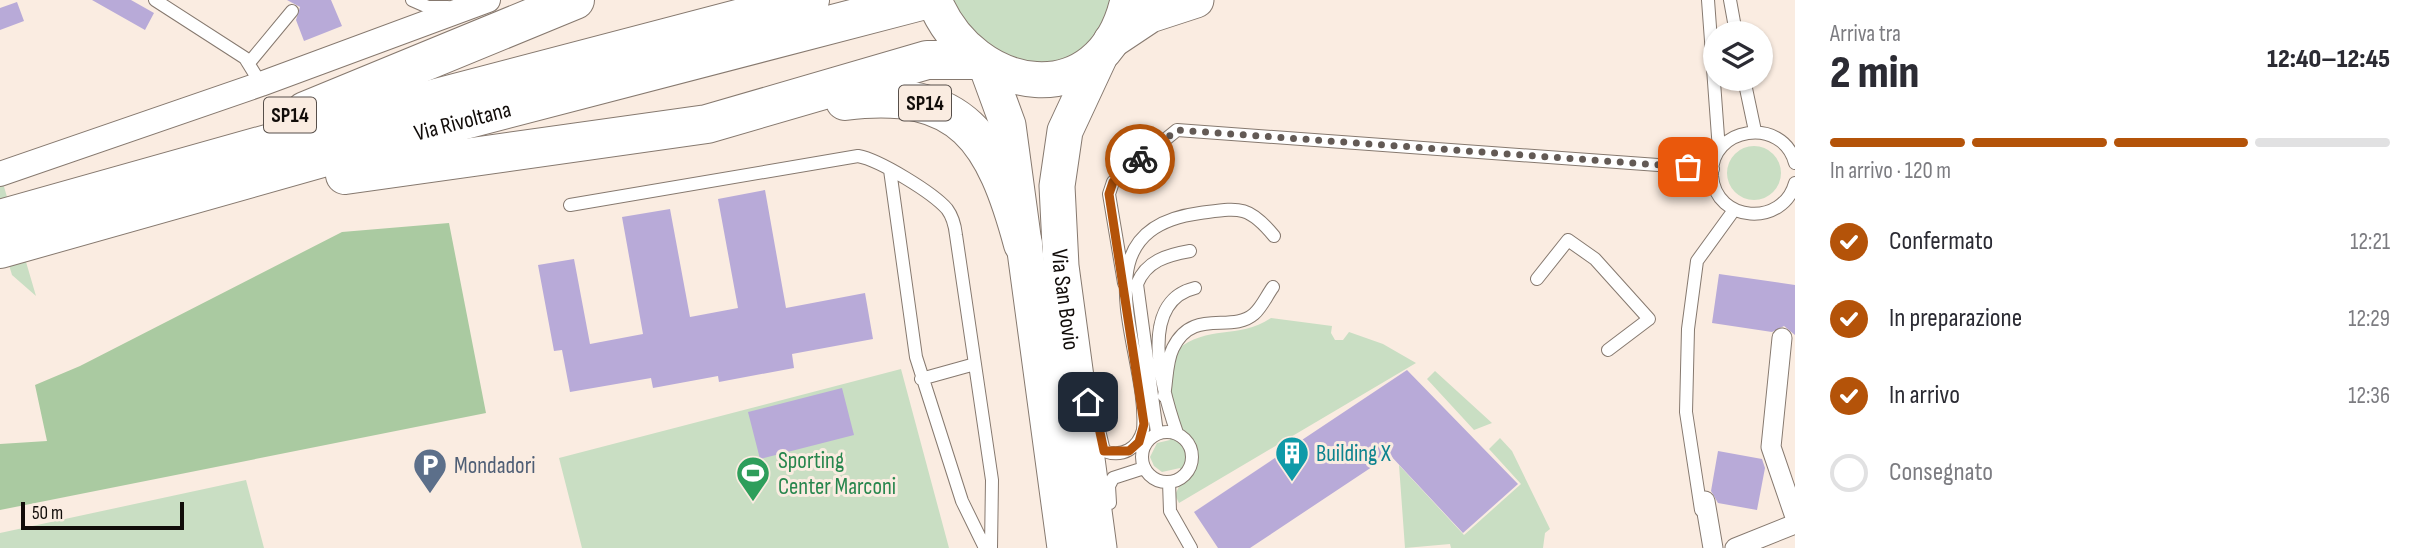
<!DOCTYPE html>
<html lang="it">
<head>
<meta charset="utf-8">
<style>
	:root { --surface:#fff; --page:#f2f2f3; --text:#2b2b33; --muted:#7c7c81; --line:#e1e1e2; --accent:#b45309 }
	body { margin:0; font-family:"Sofia Sans Condensed",sans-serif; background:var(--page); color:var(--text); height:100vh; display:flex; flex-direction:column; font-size:26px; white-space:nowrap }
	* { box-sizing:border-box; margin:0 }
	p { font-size:23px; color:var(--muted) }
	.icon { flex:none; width:38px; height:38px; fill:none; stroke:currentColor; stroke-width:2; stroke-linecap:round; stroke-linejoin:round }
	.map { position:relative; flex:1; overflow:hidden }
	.details { display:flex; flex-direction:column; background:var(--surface); width:630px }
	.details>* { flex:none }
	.fabs { position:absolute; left:1703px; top:21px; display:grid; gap:14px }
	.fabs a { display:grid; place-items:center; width:70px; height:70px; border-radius:50%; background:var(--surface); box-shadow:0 2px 5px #0004; font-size:35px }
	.scale { position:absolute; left:21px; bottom:18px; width:163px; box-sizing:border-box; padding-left:7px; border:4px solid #110c09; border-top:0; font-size:19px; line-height:24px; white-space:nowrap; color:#110c09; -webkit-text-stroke:5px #faece1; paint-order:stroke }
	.pin { position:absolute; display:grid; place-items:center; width:60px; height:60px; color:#fff; margin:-30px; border-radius:14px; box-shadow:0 4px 10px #0006 }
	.courier { position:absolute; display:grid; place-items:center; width:70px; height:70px; margin:-35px; border:5px solid #b45309; border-radius:50%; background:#fff; color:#222; box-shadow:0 2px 9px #0007 }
	.headline em { font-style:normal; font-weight:800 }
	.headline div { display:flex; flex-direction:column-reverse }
	.headline { display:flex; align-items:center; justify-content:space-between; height:119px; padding:0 35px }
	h1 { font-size:46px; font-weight:800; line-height:52px }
	.bar { display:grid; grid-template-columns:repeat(4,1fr); gap:10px 7px; align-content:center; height:84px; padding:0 35px }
	.bar i { height:9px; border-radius:5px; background:var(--line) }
	.bar .on { background:var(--accent) }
	.bar p { grid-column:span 4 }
	ol { padding:0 35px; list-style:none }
	li { display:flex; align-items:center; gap:21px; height:77px }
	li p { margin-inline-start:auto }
	li .icon { padding:7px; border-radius:50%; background:var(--accent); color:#fff; stroke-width:4 }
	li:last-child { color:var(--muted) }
	li i { width:38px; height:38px; border:4px solid var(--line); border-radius:50% }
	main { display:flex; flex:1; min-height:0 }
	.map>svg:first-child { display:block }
	.green { fill:#c9dec3 }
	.forest { fill:#aacaa1 }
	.building { fill:#b8aad8 }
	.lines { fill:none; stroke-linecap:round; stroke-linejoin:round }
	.service-casing { stroke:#86796f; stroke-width:14 }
	.pedestrian-casing { stroke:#86796f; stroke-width:21 }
	.minor-casing { stroke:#86796f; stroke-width:26 }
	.secondary-casing { stroke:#86796f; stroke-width:37 }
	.trunk-casing { stroke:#86796f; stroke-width:40 }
	.service { stroke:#fff; stroke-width:12 }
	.pedestrian { stroke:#fff; stroke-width:19 }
	.minor { stroke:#fff; stroke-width:24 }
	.secondary { stroke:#fff; stroke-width:35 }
	.trunk { stroke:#fff; stroke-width:38 }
	.done { stroke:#635a55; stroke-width:7; stroke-dasharray:0 12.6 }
	.route { stroke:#b45309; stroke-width:9 }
	.labels { text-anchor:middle; stroke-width:6; stroke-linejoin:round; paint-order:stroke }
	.shield { fill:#faece1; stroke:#574f4a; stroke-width:2 }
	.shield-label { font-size:21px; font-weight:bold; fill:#110c09 }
	.street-label { font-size:23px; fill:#110c09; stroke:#faece1 }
	.culture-label { font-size:23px; fill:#0d838f; stroke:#faece1; text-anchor:start }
	.leisure-label { font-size:23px; fill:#27864d; stroke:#faece1; text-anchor:start }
	.service-label { font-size:23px; fill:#4e5e75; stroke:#faece1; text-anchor:start }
</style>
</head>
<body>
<main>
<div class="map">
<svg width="1795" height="548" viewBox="0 0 1795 548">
	<rect width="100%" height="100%" fill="#faece1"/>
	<!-- green -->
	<path class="green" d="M951 0H1112C1105 17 1097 39 1081 51 1053 72 1004 63 980 40 968 30 960 12 951 0Z
		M1727 173a27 27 0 1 1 54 0a27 27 0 1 1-54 0Z
		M0 173 36 296 12 275 0 235Z
		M1271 318 1332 326 1331 333 1335 340H1343L1349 332 1383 344 1416 363 1179 503 1175 495 1183 478 1180 468 1162 472 1154 466 1150 457 1157 443 1170 440 1168 397 1177 350C1208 324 1237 340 1271 318Z
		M901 369 949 548H582L559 458Z
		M1435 371 1492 423 1474 430 1427 379Z
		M1500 438 1512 451 1550 529 1545 533 1543 548H1451L1450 544 1405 548 1399 465 1464 535 1521 484 1489 449Z
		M246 480 264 548H0V533Z"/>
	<!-- forest -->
	<path class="forest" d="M449 223 486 413 0 510V444L47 441 35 385 80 366 342 232Z"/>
	<!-- building -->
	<path class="building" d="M92 0H131L154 13 145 30Z
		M287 0H331L342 26 304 41 296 20 300 7Z
		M17 2 24 21 0 30V8Z
		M765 190 786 308 865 293 873 339 792 354 794 368 719 382 718 376 653 388 651 378 570 392 562 350 554 351 538 265 574 259 590 344 643 334 622 217 670 209 690 317 738 308 718 199Z
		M1719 274 1795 285V335L1784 326 1772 332 1712 323Z
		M1407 370 1518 484 1463 533 1390 455 1250 548H1218L1194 512Z
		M842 388 854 435 760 459 748 412Z
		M1718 451 1762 459 1765 468 1757 510 1718 503 1711 491Z"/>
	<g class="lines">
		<!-- service casing -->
		<g class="service-casing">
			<path id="service" d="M155 0 245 58 261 84
				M412 0 428 7H448
				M1708 0 1719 150
				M1730 0 1736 33
				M249 63 292 11
				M1744 79 1755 131
				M1795 163C1783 116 1709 126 1712 176 1716 223 1783 227 1795 183
				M890 170 916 357 962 501 985 548
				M570 205 858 156C880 160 933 193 947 209 953 217 955 226 956 235L992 480 991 548
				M1537 279 1568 240 1595 259 1649 319 1608 350
				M1124 283 1109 194 1113 182 1177 130 1713 169
				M921 379 975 364
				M1164 396C1167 381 1166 362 1173 348 1193 307 1231 334 1254 314 1262 307 1267 295 1273 287
				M1142 457a25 25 0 1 1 50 0a25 25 0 1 1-50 0Z
				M1157 433 1137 284C1146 261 1167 255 1190 251
				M1177 433C1163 393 1136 302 1195 288
				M1100 434 1104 451C1123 458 1138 448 1143 430 1150 353 1072 230 1200 213 1238 208 1248 204 1274 236
				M1169 482 1170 511 1191 548
				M1110 503 1109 486 1113 478 1144 468
				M1701 510 1686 412 1688 329 1697 261 1734 210"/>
		</g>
		<!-- pedestrian casing -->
		<g class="pedestrian-casing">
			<path id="pedestrian" d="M1782 338 1771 447 1795 517
				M1705 501 1713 548
				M1735 548 1795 524"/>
		</g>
		<!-- minor casing -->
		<g class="minor-casing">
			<path id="minor" d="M0 174 261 84 488 0"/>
		</g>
		<!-- secondary casing -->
		<g class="secondary-casing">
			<g id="secondary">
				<path d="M934 0C973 96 1102 116 1128 0"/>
				<path d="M1111 41 1150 15 1196 0"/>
				<path id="s1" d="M1099 58 1065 131 1057 186 1061 266 1099 548"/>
				<path d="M986 65 1008 125 1065 548"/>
			</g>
		</g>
		<!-- trunk casing -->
		<g class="trunk-casing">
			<g id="trunk">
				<path d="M845 101C963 86 995 140 1023 244"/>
				<path d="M305 111 575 0"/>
				<path d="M345 175 707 124 927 60H978"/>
				<path d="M0 219 356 119 810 0"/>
				<path id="s2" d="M0 249 361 147 925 0"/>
			</g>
		</g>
		<!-- service -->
		<use href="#service" class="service"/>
		<!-- pedestrian -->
		<use href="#pedestrian" class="pedestrian"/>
		<!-- minor -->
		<use href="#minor" class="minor"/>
		<!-- secondary -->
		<use href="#secondary" class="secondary"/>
		<!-- trunk -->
		<use href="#trunk" class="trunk"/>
	</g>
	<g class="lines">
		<!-- done -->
		<path class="done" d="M1140 159 1177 130 1688 167"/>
		<!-- route -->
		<path class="route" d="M1088 402 1098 423 1104 451H1129L1139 442 1144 424 1109 194 1113 182 1140 159"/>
	</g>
	<!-- icons -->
	<defs>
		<g id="building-pin" transform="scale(1.75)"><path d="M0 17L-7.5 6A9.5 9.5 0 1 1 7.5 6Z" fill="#0f9aa8" stroke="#faece1"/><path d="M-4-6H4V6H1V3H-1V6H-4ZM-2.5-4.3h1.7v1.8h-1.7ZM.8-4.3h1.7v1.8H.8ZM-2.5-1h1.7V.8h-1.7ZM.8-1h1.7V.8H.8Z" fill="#fff"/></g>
		<g id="parking-pin" transform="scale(1.75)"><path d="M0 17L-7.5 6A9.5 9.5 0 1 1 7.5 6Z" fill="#5c6f8a" stroke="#faece1"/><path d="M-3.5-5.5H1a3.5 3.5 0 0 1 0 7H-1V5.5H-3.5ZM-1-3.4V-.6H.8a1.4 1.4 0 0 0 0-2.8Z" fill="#fff"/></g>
		<g id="stadium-pin" transform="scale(1.75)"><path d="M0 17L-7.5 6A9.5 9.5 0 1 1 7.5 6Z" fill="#2e9e5b" stroke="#faece1"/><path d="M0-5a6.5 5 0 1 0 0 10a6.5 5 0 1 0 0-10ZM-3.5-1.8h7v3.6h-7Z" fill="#fff"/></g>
	</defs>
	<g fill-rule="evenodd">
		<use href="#building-pin" x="1292" y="453"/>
		<use href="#parking-pin" x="430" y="465"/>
		<use href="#stadium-pin" x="753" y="473"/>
	</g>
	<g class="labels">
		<!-- shield labels -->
		<g class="shield">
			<rect x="899" y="85.5" width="52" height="35" rx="5"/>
			<rect x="264" y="97.5" width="52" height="35" rx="5"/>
		</g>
		<g class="shield-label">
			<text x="925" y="110">SP14</text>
			<text x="290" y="122">SP14</text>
		</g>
		<!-- street labels -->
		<g class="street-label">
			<text dy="8" stroke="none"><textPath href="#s2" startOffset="480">Via Rivoltana</textPath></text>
			<text dy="8" stroke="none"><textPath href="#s1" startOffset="250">Via San Bovio</textPath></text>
		</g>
		<!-- culture labels -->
		<g class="culture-label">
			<text x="1316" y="461">Building X</text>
		</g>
		<!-- leisure labels -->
		<g class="leisure-label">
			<text x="778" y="468">Sporting<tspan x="778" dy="26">Center Marconi</tspan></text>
		</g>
		<!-- service labels -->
		<g class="service-label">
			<text x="454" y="473">Mondadori</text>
		</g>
	</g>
</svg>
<div class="fabs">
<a><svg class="icon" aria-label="layers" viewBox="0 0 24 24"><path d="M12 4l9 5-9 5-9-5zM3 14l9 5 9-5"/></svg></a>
</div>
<div class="scale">50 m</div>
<div class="pin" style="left:1688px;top:167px;background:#ea580c"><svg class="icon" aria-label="bag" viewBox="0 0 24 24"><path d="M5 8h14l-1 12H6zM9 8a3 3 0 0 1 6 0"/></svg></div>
<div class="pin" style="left:1088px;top:402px;background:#1f2937"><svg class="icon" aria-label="home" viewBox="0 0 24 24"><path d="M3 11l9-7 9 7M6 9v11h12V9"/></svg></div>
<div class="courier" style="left:1140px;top:159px"><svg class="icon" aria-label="bike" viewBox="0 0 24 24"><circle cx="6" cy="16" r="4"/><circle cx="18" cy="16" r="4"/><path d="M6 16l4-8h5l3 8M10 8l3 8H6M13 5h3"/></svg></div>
</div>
<section class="details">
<div class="headline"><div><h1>2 min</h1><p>Arriva tra</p></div><em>12:40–12:45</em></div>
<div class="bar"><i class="on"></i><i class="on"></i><i class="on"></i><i></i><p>In arrivo · 120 m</p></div>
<ol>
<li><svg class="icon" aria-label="check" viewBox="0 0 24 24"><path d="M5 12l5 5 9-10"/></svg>Confermato<p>12:21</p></li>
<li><svg class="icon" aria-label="check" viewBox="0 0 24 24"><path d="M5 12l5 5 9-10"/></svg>In preparazione<p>12:29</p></li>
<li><svg class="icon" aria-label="check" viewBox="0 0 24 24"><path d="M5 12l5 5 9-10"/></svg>In arrivo<p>12:36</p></li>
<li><i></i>Consegnato</li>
</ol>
</section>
</main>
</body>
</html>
